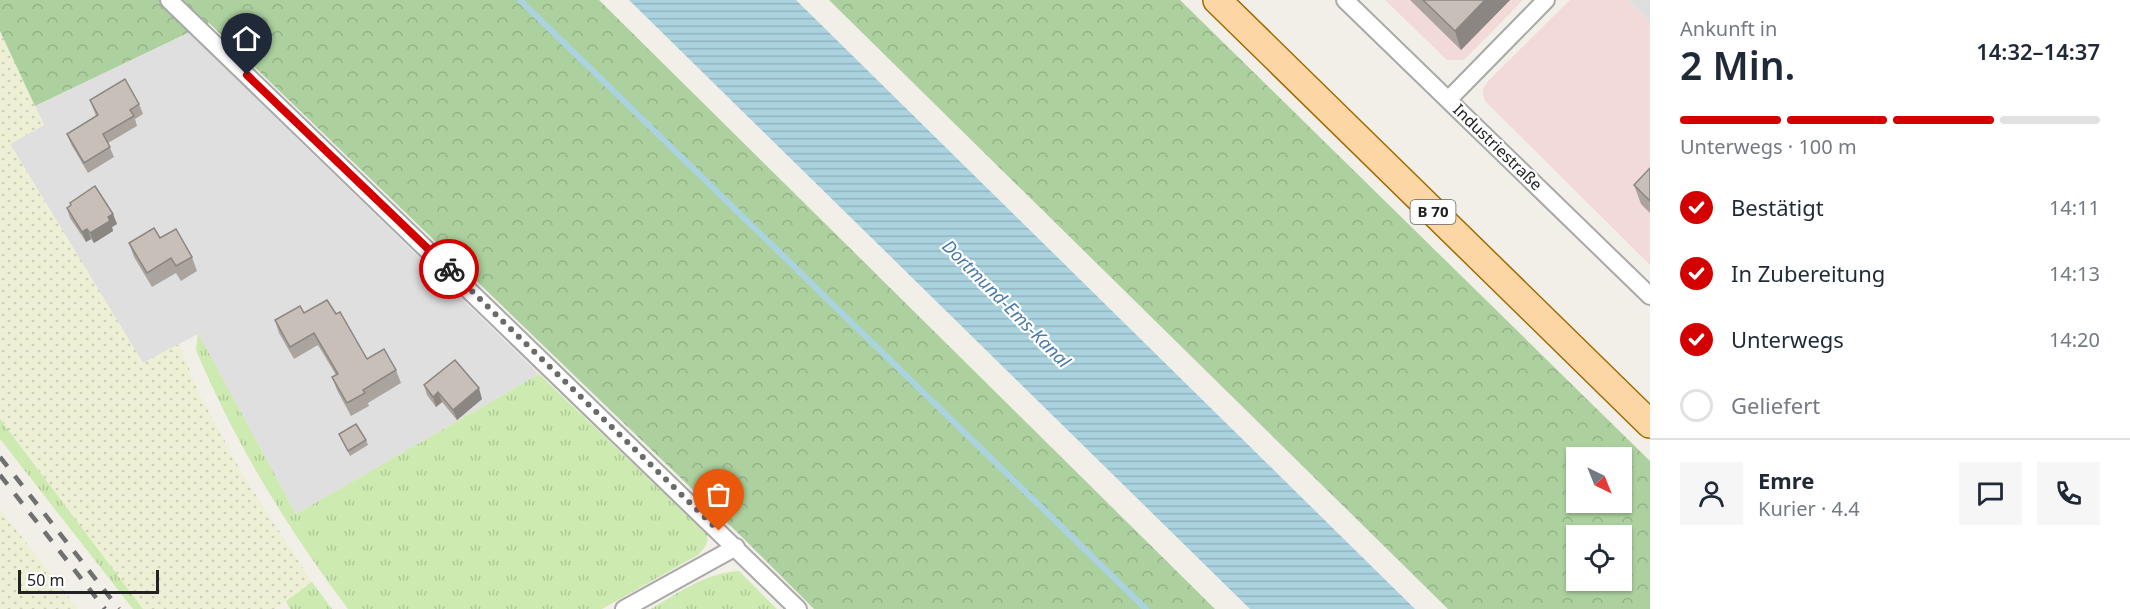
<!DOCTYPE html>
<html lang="de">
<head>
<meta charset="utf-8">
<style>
	:root { --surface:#fff; --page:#f6f6f7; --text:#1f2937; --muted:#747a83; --line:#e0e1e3; --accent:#d40000 }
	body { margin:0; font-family:"Noto Sans",sans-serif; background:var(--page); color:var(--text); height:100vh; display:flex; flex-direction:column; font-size:22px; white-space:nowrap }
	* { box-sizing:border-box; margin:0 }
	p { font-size:20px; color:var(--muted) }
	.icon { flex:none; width:33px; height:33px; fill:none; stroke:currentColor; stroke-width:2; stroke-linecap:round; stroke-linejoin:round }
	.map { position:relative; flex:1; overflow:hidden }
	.panel { display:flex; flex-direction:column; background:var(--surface); width:480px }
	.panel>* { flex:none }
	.needle { width:39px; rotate:137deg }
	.controls { position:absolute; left:1566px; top:447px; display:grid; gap:12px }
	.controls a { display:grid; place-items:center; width:66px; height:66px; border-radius:0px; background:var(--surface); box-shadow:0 2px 4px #0004; font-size:30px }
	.scale { position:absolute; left:18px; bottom:15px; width:141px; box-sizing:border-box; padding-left:6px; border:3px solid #222; border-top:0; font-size:16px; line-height:21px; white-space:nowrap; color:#222; -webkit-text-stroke:4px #fff; paint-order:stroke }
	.pin { position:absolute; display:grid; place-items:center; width:51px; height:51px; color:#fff; margin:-62px -26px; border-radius:50% 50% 50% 0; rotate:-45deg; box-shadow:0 0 6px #0007 }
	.pin .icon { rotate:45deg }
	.courier { position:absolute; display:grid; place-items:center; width:60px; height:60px; margin:-30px; border:4px solid #d40000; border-radius:50%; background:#fff; color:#222; box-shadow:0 2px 8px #0007 }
	.overview em { font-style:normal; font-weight:600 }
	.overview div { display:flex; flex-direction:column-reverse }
	.overview { display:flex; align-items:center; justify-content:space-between; height:102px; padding:0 30px }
	h1 { font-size:39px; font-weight:600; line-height:45px }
	.bar { display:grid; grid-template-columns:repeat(4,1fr); gap:9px 6px; align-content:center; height:72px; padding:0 30px }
	.bar i { height:8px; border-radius:4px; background:var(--line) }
	.bar .current { background:var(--accent) }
	.bar p { grid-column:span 4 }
	.line { display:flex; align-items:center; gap:15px; padding:0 30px; border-top:2px solid var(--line) }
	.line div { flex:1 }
	.round { display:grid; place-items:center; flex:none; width:63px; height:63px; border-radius:0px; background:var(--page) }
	ol { padding:0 30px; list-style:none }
	li { display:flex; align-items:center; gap:18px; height:66px }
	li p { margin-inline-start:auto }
	li .icon { padding:6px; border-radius:50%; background:var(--accent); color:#fff; stroke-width:4 }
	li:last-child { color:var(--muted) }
	li i { width:33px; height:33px; border:3px solid var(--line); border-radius:50% }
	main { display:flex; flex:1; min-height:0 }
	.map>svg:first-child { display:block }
	.residential { fill:#e0dfdf }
	.commercial { fill:#f2dad9 }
	.farmland { fill:url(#farmland-dots) }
	.grass { fill:url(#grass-tufts) }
	.forest { fill:url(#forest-crowns); fill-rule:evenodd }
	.water { fill:url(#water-rules) }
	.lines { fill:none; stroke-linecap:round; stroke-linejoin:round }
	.stream { stroke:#aad3df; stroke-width:6 }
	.minor-casing { stroke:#a9a9a9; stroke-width:20 }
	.primary-casing { stroke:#a06b00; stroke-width:30 }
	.minor { stroke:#fff; stroke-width:16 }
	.primary { stroke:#fcd6a4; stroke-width:27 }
	.rail { stroke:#707070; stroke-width:4.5; stroke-dasharray:12 12; stroke-linecap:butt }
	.wall { fill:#aba49e }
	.shaded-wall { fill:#8b8681 }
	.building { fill:#c7bfb8; stroke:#8b8681; stroke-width:1.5 }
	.done { stroke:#6b6a68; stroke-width:6; stroke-dasharray:0 10.8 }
	.route { stroke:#d40000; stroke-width:8 }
	.labels { text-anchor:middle; stroke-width:4.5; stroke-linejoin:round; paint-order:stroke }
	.shield { fill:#fff; stroke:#646464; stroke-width:1.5 }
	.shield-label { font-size:15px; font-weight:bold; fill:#222 }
	.street-label { font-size:16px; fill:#222; stroke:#fff }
	.water-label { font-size:18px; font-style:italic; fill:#4a7aab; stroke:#fff }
</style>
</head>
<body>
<main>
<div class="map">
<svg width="1650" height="609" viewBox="0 0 1650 609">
	<defs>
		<pattern id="farmland-dots" width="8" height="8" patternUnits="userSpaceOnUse" patternTransform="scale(1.5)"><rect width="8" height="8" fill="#eef0d5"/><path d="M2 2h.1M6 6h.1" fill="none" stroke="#ccceb7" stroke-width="1.8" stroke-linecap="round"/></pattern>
		<pattern id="grass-tufts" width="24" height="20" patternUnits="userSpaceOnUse" patternTransform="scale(1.5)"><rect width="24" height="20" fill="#cdebb0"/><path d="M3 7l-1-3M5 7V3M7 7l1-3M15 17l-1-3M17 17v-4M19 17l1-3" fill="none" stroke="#b0c997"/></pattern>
		<pattern id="forest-crowns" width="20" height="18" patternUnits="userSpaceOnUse" patternTransform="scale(1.5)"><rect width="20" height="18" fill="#add19e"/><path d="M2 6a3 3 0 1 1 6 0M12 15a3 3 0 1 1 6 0" fill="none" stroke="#95b388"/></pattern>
		<pattern id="water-rules" width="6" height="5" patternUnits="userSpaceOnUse" patternTransform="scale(1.5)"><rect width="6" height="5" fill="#aad3df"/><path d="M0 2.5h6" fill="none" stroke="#92b5bf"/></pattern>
	</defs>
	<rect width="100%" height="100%" fill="#f2efe9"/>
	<!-- residential -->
	<path class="residential" d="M1627 0H1650V23Z
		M189 33 539 374 296 514 198 334 143 363 10 144 44 125 35 106Z"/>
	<!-- commercial -->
	<path class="commercial" d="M1385 0H1523L1464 60H1447Z
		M1570 0H1627L1650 23V265L1485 101 1483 94V89L1489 80Z"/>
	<!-- farmland -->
	<path class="farmland" d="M0 31 44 125 10 144 143 363 179 344 199 393 243 475 312 582 275 609H143L0 419Z
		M0 509 78 609H0Z"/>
	<!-- grass -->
	<path class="grass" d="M198 333 296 514 539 374 707 534C709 543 705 548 698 555L602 609H348C287 528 235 443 196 350Z
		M0 419 143 609H133L0 439Z
		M739 571 777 609H651C680 592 705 573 739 571Z
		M312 582 332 609H290L286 601Z"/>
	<!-- forest -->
	<path class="forest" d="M0 0H599L1215 609H814L744 539 209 23 35 106 0 31Z
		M829 0H1180L1650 461V609H1448ZM1576 458H1622V502H1576ZM1576 536H1622V580H1576Z"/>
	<!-- water -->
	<path class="water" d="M629 0H796L1415 609H1250Z"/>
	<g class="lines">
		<!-- stream -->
		<path class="stream" d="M520 0 1146 609"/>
		<!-- minor casing -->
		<g class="minor-casing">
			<path id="minor" d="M169 0 798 609
				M1345 0 1650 296
				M1449 99 1546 0
				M624 609 736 547"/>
		</g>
		<!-- primary casing -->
		<g class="primary-casing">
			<path id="primary" d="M1217 0 1650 424"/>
		</g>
		<!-- minor -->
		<use href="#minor" class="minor"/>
		<!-- primary -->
		<use href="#primary" class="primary"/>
		<!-- rail -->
		<path class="rail" d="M0 457 119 609
			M0 475 105 609"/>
	</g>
	<!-- wall -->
	<path class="wall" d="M1410 0H1510L1461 50Z
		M90 100 139 104 143 114 135 119 137 126 108 143 114 157 88 173 71 144 67 134 96 116Z
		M1650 168V213L1641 204 1634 185Z
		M70 203 113 214 117 224 112 227 113 231 94 243 91 239 86 242 70 218 67 208 71 206Z
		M160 238 192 257 197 271 181 281 176 273 152 287 134 257 129 243Z
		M304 313 336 314 367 359 396 370 401 383 368 403 369 406 351 416 337 390 332 377 336 375 318 345 294 359 279 333 275 320Z
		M424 385 482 399 457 420 442 402 436 407 427 395Z
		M339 434 366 440 368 445 350 456Z"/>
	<!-- shaded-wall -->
	<path class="shaded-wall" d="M1485 0H1510L1461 50 1455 31Z
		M113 214 117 224 112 227 113 231 94 243 90 233 108 217Z
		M87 229 91 239 86 242 82 232Z
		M479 388 482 399 457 420 453 410Z
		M438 392 442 402 436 407 433 397Z"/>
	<!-- building -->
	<path class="building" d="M1423 0H1485L1455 31Z
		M125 79 139 104 130 110 134 116 103 134 110 147 84 163 67 134 98 115 90 100Z
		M1650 168V201L1634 185Z
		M95 186 113 214 108 217 110 221 90 233 87 229 82 232 67 208 71 205 70 203Z
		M154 228 160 238 176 229 192 257 176 266 171 258 147 273 129 243Z
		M327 300 336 314 340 312 367 359 384 349 396 370 363 390 365 393 347 403 332 377 338 374 314 333 290 347 275 320 300 306 304 313Z
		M455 360 479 388 453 410 438 392 433 397 424 385Z
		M356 424 366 440 348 451 339 434Z"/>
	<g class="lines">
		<!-- done -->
		<path class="done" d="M449 269 719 531"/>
		<!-- route -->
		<path class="route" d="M247 75 449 269"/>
	</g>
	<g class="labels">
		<!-- shield labels -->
		<rect class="shield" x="1410.5" y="200" width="45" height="24" rx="4.5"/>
		<g class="shield-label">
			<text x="1433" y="217">B 70</text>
		</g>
		<!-- street labels -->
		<g class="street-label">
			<text transform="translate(1498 147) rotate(44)" y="6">Industriestraße</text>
		</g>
		<!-- water labels -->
		<g class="water-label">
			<text transform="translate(1006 304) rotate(45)" y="6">Dortmund-Ems-Kanal</text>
		</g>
	</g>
</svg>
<div class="controls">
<a><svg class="needle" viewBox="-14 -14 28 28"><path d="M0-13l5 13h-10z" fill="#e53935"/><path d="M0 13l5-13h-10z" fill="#747a83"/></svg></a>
<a><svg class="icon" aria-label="locate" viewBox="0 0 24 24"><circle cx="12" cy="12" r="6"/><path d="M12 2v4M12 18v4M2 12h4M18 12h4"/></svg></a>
</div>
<div class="scale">50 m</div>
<div class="pin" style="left:719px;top:531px;background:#ea580c"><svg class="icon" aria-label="bag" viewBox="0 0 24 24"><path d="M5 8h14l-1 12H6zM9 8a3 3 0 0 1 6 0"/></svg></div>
<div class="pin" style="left:247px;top:75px;background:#1f2937"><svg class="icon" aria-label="home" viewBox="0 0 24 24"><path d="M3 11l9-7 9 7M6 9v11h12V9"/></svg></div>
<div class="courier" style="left:449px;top:269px"><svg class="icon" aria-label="bike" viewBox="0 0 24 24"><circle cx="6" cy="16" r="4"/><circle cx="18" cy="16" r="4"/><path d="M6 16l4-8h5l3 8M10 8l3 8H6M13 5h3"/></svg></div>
</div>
<section class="panel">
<div class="overview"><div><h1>2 Min.</h1><p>Ankunft in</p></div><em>14:32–14:37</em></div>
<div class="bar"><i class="current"></i><i class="current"></i><i class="current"></i><i></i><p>Unterwegs · 100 m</p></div>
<ol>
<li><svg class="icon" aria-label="check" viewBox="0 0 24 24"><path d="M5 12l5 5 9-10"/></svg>Bestätigt<p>14:11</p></li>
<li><svg class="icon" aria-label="check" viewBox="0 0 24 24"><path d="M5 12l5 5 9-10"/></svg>In Zubereitung<p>14:13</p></li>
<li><svg class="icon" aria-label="check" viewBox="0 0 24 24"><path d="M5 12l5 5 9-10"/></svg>Unterwegs<p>14:20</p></li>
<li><i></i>Geliefert</li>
</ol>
<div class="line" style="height:108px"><a class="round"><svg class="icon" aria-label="person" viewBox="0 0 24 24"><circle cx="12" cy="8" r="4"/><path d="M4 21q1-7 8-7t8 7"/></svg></a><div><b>Emre</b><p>Kurier · 4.4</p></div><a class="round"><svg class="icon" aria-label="chat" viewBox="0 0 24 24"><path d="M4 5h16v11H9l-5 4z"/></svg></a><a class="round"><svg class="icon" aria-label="phone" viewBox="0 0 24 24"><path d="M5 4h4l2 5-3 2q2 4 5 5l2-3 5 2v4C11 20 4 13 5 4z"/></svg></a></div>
</section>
</main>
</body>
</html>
